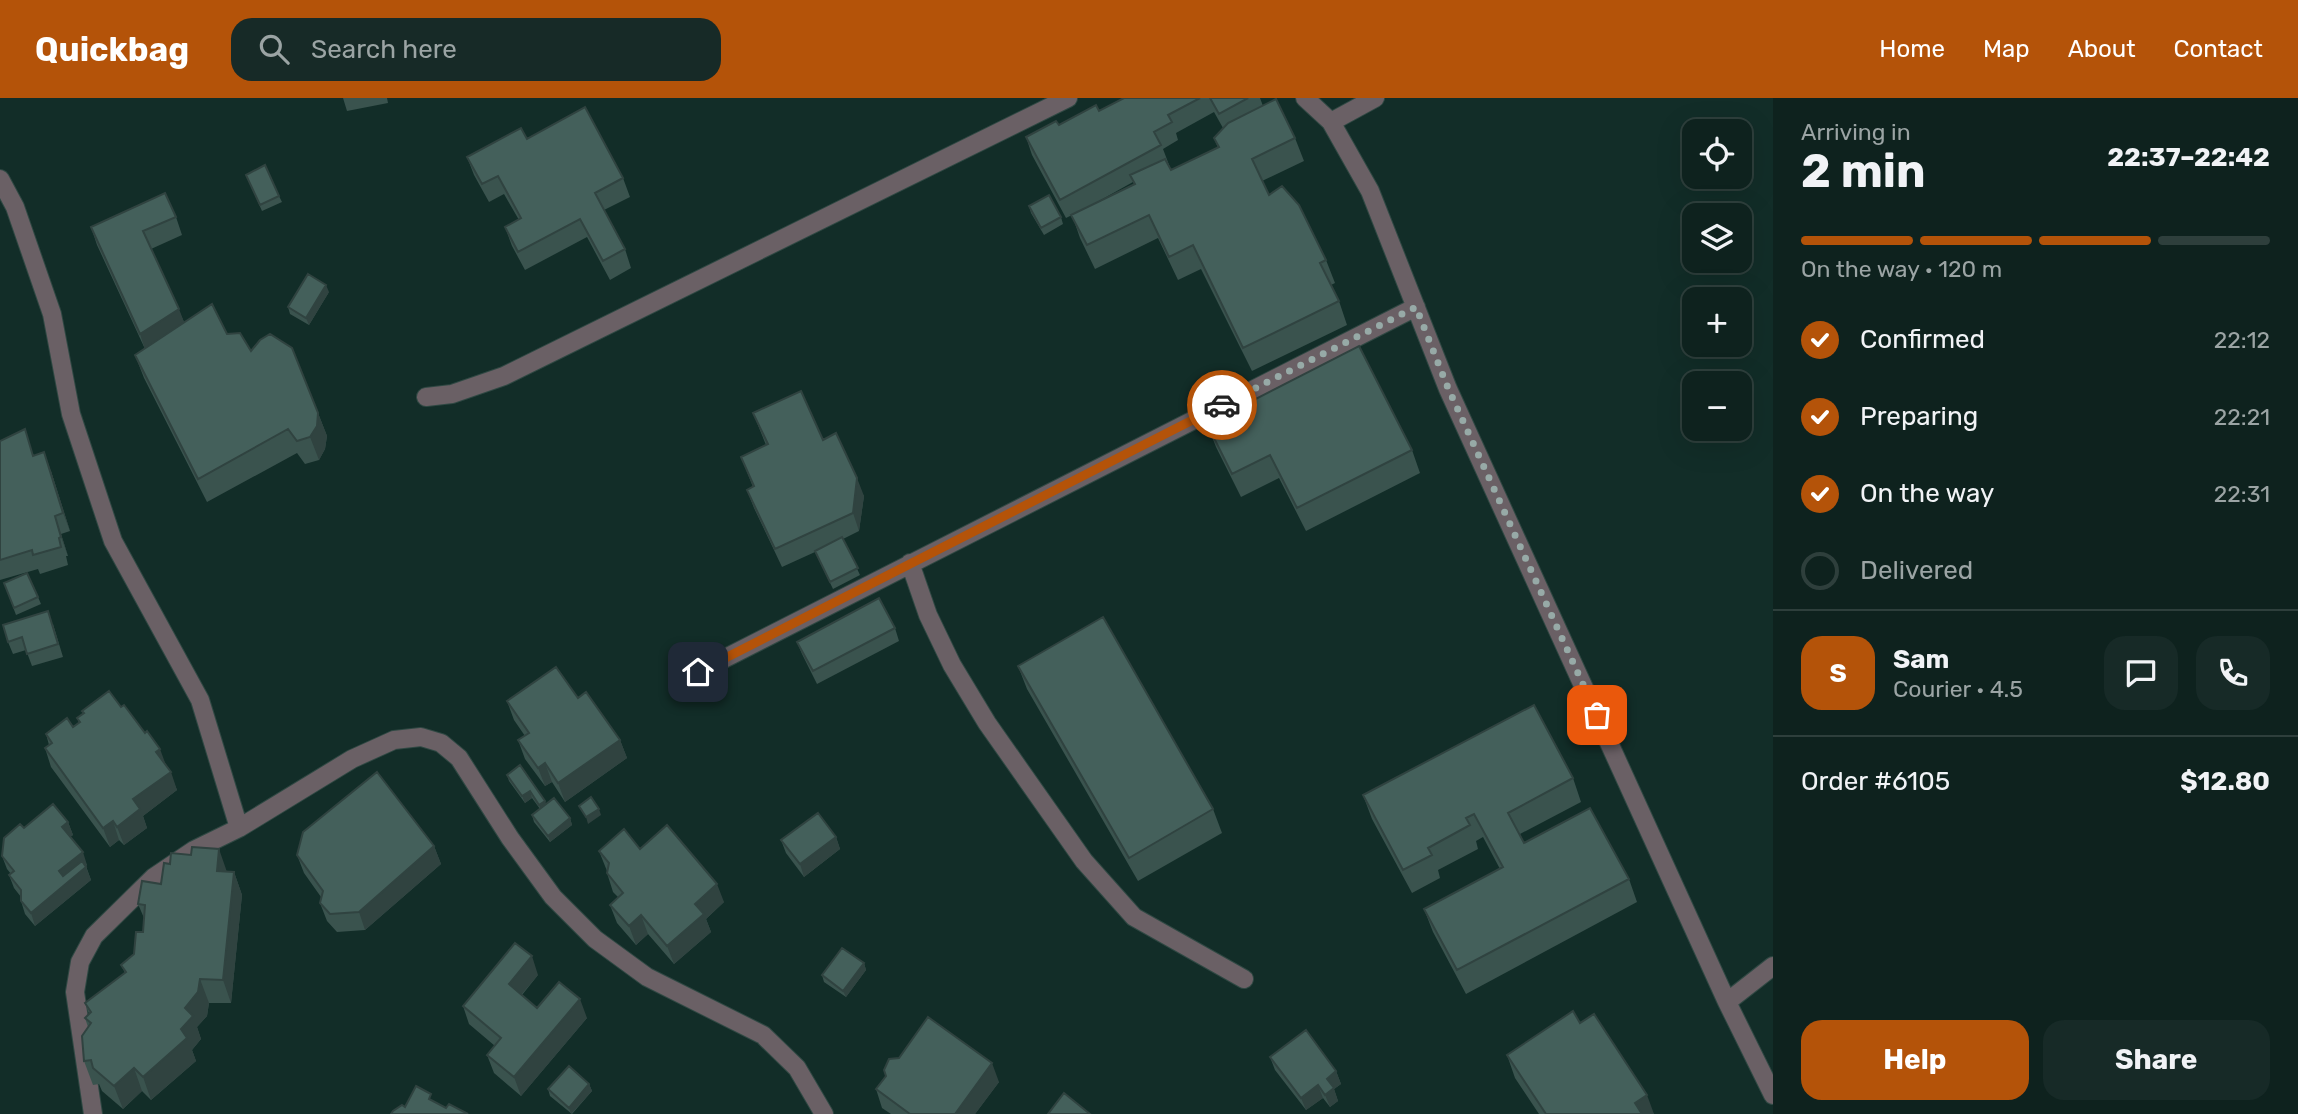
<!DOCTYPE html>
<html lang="en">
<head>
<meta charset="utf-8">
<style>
	:root { --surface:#0e221e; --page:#172a27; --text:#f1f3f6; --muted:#9ba4a4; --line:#2e3f3c; --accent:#b45309 }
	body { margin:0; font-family:Rubik,sans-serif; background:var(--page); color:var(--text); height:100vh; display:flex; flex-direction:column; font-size:26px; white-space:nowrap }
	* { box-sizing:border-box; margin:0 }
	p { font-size:23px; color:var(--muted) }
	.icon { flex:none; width:38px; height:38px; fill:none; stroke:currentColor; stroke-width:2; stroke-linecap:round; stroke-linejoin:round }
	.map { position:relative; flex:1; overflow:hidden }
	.drawer { display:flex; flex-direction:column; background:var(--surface); width:525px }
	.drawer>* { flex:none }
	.tools { position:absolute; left:1682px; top:21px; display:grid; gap:14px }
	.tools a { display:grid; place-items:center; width:70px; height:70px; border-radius:14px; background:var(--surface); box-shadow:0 7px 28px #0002,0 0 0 2px var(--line); font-size:35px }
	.pin { position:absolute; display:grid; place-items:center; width:60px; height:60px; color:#fff; margin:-30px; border-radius:14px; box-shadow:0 4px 10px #0006 }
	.courier { position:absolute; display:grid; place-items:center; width:70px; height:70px; margin:-35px; border:5px solid #b45309; border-radius:50%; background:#fff; color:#222; box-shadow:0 2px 9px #0007 }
	.summary em { font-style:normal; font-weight:700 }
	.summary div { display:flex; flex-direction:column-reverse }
	.summary { display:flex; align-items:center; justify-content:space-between; height:119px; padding:0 28px }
	h1 { font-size:46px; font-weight:700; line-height:52px }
	.bar { display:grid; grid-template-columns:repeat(4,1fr); gap:10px 7px; align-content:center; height:84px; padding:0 28px }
	.bar i { height:9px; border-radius:5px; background:var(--line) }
	.bar .current { background:var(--accent) }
	.bar p { grid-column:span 4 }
	.line { display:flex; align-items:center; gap:18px; padding:0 28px; border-top:2px solid var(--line) }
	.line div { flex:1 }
	.round { display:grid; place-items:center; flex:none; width:74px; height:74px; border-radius:21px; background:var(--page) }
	ol { padding:0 28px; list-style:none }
	li { display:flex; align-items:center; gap:21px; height:77px }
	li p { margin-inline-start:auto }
	li .icon { padding:7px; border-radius:50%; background:var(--accent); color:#fff; stroke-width:4 }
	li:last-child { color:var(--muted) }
	li i { width:38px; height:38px; border:4px solid var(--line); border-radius:50% }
	.cta { display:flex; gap:14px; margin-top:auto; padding:14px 28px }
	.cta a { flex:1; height:80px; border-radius:21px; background:var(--accent); color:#fff; font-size:28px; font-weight:700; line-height:80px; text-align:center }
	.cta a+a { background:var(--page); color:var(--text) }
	header { display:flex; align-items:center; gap:42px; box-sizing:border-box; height:98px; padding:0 35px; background:var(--accent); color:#fff }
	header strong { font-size:33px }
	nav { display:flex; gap:38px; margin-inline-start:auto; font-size:24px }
	.search { width:490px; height:63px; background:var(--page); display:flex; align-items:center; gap:18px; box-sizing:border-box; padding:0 24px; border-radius:21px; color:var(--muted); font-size:26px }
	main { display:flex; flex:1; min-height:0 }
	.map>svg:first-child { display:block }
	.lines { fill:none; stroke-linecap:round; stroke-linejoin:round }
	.minor-casing { stroke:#2f4843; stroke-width:20 }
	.minor { stroke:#6a6065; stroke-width:18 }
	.wall { fill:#3a534e; fill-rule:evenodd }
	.shaded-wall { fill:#304340 }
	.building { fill:#44605b; stroke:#304340; stroke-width:2 }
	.done { stroke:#97aaa7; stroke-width:7; stroke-dasharray:0 12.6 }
	.route { stroke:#b45309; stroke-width:9 }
</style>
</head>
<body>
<header>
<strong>Quickbag</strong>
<div class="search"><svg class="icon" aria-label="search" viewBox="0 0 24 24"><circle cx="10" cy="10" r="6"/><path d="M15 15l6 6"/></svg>Search here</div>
<nav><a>Home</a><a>Map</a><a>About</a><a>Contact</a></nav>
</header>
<main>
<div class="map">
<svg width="1773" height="1016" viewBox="0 0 1773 1016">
	<rect width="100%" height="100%" fill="#122d28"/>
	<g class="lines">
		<!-- minor casing -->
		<g class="minor-casing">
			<path id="minor" d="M1305 0 1331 24 1370 93 1448 291 1727 904 1773 997
				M1331 24 1375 0
				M0 81 15 109 52 216 71 316 113 443 200 602 239 730
				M426 299 452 296 504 278 1068 0
				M910 465 928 517 952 567 987 625 1084 763 1134 819 1244 881
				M698 574 1416 209
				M1727 904 1773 868
				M93 1016 75 894 80 864 94 838 154 779 194 752 239 730 352 661 394 642 421 639 441 645 459 660 510 740 553 799 595 841 647 879 763 937 797 970 824 1016"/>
		</g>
		<!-- minor -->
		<use href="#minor" class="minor"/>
	</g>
	<!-- wall -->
	<path class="wall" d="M343 0H387L388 5 347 13Z
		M1124 0H1260L1263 8 1295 40 1304 63 1262 83 1269 97 1326 162 1335 185 1331 187 1339 203 1347 227 1252 273 1201 171 1178 182 1158 140 1095 171 1080 140 1072 117 1066 120 1032 57 1026 39 1099 13ZM1214 14 1223 30 1214 40 1218 50 1171 72 1163 51 1178 42 1176 35ZM1133 84 1134 86 1090 108Z
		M527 41 623 80 630 99 604 112 625 151 631 170 610 182 587 139 525 172 512 148 505 129 519 122 504 96 489 104 474 77 467 59Z
		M246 77 279 98 282 104 262 113Z
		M1029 108 1061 119 1063 126 1044 137 1031 115Z
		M176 119 182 137 151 151 184 224 227 236 251 253 318 315 327 338 325 351 319 362 305 366 297 355 207 404 144 280 135 257 145 251 97 147 91 129Z
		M329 194 309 227 290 216 288 209Z
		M753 315 823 342 864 398 859 433 843 441 860 477 833 491 815 454 782 469 754 410 747 392 753 389 741 359 766 347Z
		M1207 326 1412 352 1420 375 1306 433 1279 380 1241 399 1216 349Z
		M0 343 34 357 51 373 70 433 61 436 68 458H66L68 467 40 476 38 471 0 482Z
		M4 485 38 499 41 506 16 517Z
		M53 526 63 559 32 568 26 552 13 556 8 544Z
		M895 530 899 543 817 586 802 556 797 544Z
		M1018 568 1213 711 1222 735 1138 783 1027 591Z
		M578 600 620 642 627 660 565 704 552 684 545 688 525 661 518 642 525 638 514 622 507 603Z
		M82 613 166 667 177 692 143 718 147 730 124 747 119 742 110 749 51 669 45 650 49 647 46 636 73 629 79 625 77 620 83 615Z
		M507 677 546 706 570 720 572 727 550 744 534 724 532 717 540 711 532 700 525 705 509 683Z
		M1573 680 1581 704 1520 736 1524 745 1629 781 1637 804 1466 896 1433 834 1424 811 1500 771 1483 739 1476 743 1478 751 1438 772 1440 780 1412 795 1372 721 1363 697Z
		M68 724 73 737 70 739 87 767 86 768 91 782 35 828 25 816 21 803V799L14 790 9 777 11 776 7 771 2 758 24 730Z
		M836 739 840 751 804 779 786 755 781 742Z
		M434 748 441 766 365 832 337 834 327 823 320 805 321 799 304 775 297 757Z
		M640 751 724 804 706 821 711 834 674 866 648 836 636 847 617 825 610 807 618 799 613 794 607 775V773L599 753Z
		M227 773 234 774 242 797 231 905H209L207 918 197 929 201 941 192 952 196 963 151 1002 142 993 123 1011 102 993 99 986 93 987 84 963 88 929 85 920 89 916 85 905 125 875 121 867 134 856 143 834 144 820 138 806 161 786Z
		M864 865 866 872 846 899 824 884 822 877Z
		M538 877 522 897 537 910 587 920 521 998 494 975 487 957 495 948 469 926 463 908Z
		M1580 925 1654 1016H1539L1515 980 1507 957Z
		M1270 959 1336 973 1341 986 1334 991 1338 1003 1330 1009 1323 1000 1306 1012 1275 972Z
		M899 960 999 984 975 1016H891L882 1010 876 991Z
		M589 986 592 993 572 1016 550 998 548 991Z"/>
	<!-- shaded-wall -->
	<path class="shaded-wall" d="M326 187 329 194 309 227 306 220Z
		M179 211 186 229 146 255 140 236Z
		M318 315 327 338 325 351 319 362 310 339Z
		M44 354 51 373 70 433 63 415Z
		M857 380 864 398 859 433 853 415Z
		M55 418 61 436 68 458 61 439Z
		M620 642 627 660 565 704 558 685Z
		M160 651 167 670 156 654Z
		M545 665 552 684 545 688 538 670Z
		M171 674 177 692 143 718 147 730 124 747 117 729 133 701Z
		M530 693 532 700 525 705 522 698Z
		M545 703 548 709 541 713 539 707Z
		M599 711 601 717 588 726 586 719Z
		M570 720 572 727 550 744 548 738Z
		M113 723 119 742 110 749 103 730Z
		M68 724 73 737 67 741 62 729Z
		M836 739 840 751 804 779 800 766Z
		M434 748 441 766 365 832 359 814Z
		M219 751 227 774 217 773Z
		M83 754 87 767 64 786 59 773Z
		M86 769 91 782 35 828 31 815Z
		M234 774 242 797 231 905 223 882Z
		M717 786 724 804 706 821 711 834 674 866 667 848 695 806Z
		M641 817 648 836 636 847 629 828Z
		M532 858 538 877 515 904 509 886Z
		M864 865 866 872 846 899 843 893Z
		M200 881 209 905 207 918 197 929 201 941 192 952 196 963 151 1002 143 979 181 931 185 910Z
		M580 901 587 920 521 998 514 979Z
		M992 965 999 984 975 1016H955Z
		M134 970 142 993 123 1011 114 988Z
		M1336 973 1341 986 1334 991 1338 1003 1330 1009 1325 997 1327 981Z
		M589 986 592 993 571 1016 569 1010Z
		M1318 987 1323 1000 1306 1012 1301 1000Z
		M1647 997 1654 1016H1639L1635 1005Z"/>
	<!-- building -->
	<path class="building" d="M1124 0H1200L1168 17 1172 24 1154 34 1161 47 1060 102 1026 39 1056 23 1059 27 1096 7 1099 13Z
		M1210 0H1248L1219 16Z
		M1276 1 1295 40 1252 61 1269 97 1282 88 1299 107 1326 162 1320 165 1339 203 1243 250 1193 147 1169 159 1149 117 1087 147 1071 117 1135 86 1130 77 1165 61 1171 72 1219 49 1214 40 1228 25Z
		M585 9 623 80 595 95 625 151 603 163 580 121 518 154 505 129 521 120 498 78 482 86 467 59 521 30 527 41Z
		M265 67 279 98 260 107 246 77Z
		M165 95 176 119 143 133 179 211 140 236 91 129Z
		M1049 97 1061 119 1041 130 1029 108Z
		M308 176 326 187 306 220 288 209Z
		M212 206 227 236 240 235 251 253 260 242 270 236 292 250 318 315 317 328 310 339 297 343 288 331 198 381 135 257Z
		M1359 248 1412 352 1297 410 1270 357 1232 376 1207 326Z
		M801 293 823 342 836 335 857 380 853 415 775 451 747 392 754 388 741 359 768 346 753 315Z
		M25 331 33 358 44 354 63 415 55 418 61 439 59 440 61 449 33 457 32 452 0 462V343Z
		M842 439 858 470 830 484 815 453Z
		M27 475 38 499 14 510 4 485Z
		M879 500 895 530 813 573 797 544Z
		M48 513 58 546 27 556 22 539 8 544 3 527Z
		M1103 519 1213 711 1129 760 1018 568Z
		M556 569 578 600 586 594 620 642 558 685 545 665 538 670 518 642 529 635 507 603Z
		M109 593 121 609 124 607 145 635 147 633 160 651 156 654 171 674 133 701 140 711 117 729 113 723 103 730 45 650 52 645 46 636 67 620 73 629 80 624 77 620 84 615 82 613Z
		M1534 607 1573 680 1508 715 1524 745 1590 710 1629 781 1457 872 1424 811 1503 769 1474 716 1466 720 1470 727 1428 750 1432 757 1403 772 1363 697Z
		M520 667 545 703 539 707 530 693 522 698 507 677Z
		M377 674 434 748 359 814 330 816 320 805 323 793 297 757 303 734Z
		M591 699 599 711 586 719 579 708Z
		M554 700 570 720 548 738 532 717Z
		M53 706 68 724 62 729 83 754 59 773 63 778 82 763 86 769 31 815 21 803V792L9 777 14 773 2 758 4 740 20 726 24 730Z
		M818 715 836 739 800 766 781 742Z
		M667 727 717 786 695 806 704 816 667 848 641 817 629 828 610 807 623 795 607 775 609 765 599 753 624 731 640 751Z
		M192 749 219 751 217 773 234 774 223 882 200 881 198 894 185 910 193 918 181 931 187 940 143 979 134 970 114 988 93 970 91 962 84 963 82 938 91 925 85 920 91 914 85 905 126 874 121 867 134 856 136 834H143L145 807 138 806 142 783 161 786 164 765 170 766 171 755 191 757Z
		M515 845 532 858 509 886 537 910 559 884 580 901 514 979 487 957 501 940 463 908Z
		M842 850 864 865 843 893 822 877Z
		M1573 913 1580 925 1594 916 1647 997 1635 1005 1642 1016H1546L1507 957Z
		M928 919 992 965 955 1016H910L876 991 886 978 884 972 889 961 899 960Z
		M1306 932 1336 973 1327 981 1334 990 1325 997 1318 987 1301 1000 1270 959Z
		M569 968 589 986 569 1010 548 991Z
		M416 988 431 996 429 1001 446 1010 449 1006 468 1016H391L393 1013 402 1007 405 1009Z
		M1064 995 1090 1016H1048Z"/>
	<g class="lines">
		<!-- done -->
		<path class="done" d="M1222 307 1416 209 1448 290 1597 617"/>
		<!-- route -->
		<path class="route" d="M698 574 1222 307"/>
	</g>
</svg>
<div class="tools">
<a><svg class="icon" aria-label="locate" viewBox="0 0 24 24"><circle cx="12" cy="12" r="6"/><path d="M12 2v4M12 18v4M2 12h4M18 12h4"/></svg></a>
<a><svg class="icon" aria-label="layers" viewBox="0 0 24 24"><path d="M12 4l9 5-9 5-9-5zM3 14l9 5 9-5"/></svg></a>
<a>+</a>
<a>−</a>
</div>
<div class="pin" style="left:1597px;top:617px;background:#ea580c"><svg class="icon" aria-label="bag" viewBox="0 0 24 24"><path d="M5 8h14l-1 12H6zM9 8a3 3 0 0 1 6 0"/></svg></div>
<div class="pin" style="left:698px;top:574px;background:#1f2937"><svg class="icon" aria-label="home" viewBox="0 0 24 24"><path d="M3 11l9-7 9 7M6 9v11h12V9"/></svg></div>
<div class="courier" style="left:1222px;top:307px"><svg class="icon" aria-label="car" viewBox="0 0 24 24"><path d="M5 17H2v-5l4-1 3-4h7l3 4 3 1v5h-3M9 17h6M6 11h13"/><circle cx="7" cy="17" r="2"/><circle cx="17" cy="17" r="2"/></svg></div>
</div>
<section class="drawer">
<div class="summary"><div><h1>2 min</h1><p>Arriving in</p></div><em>22:37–22:42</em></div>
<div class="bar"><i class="current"></i><i class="current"></i><i class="current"></i><i></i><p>On the way · 120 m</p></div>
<ol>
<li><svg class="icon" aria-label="check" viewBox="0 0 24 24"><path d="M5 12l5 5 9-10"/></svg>Confirmed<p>22:12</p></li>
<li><svg class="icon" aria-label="check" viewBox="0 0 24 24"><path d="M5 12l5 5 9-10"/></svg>Preparing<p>22:21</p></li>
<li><svg class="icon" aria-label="check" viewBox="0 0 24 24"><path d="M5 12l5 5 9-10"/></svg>On the way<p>22:31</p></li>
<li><i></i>Delivered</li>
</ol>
<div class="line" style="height:126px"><b class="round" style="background:var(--accent);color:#fff">S</b><div><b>Sam</b><p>Courier · 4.5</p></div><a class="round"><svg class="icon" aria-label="chat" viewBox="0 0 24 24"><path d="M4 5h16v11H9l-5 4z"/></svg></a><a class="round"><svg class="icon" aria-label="phone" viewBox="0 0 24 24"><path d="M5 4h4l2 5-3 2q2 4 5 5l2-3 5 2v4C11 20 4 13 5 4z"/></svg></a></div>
<div class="line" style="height:91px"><div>Order #6105</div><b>$12.80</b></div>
<div class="cta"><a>Help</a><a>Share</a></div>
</section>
</main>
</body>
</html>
